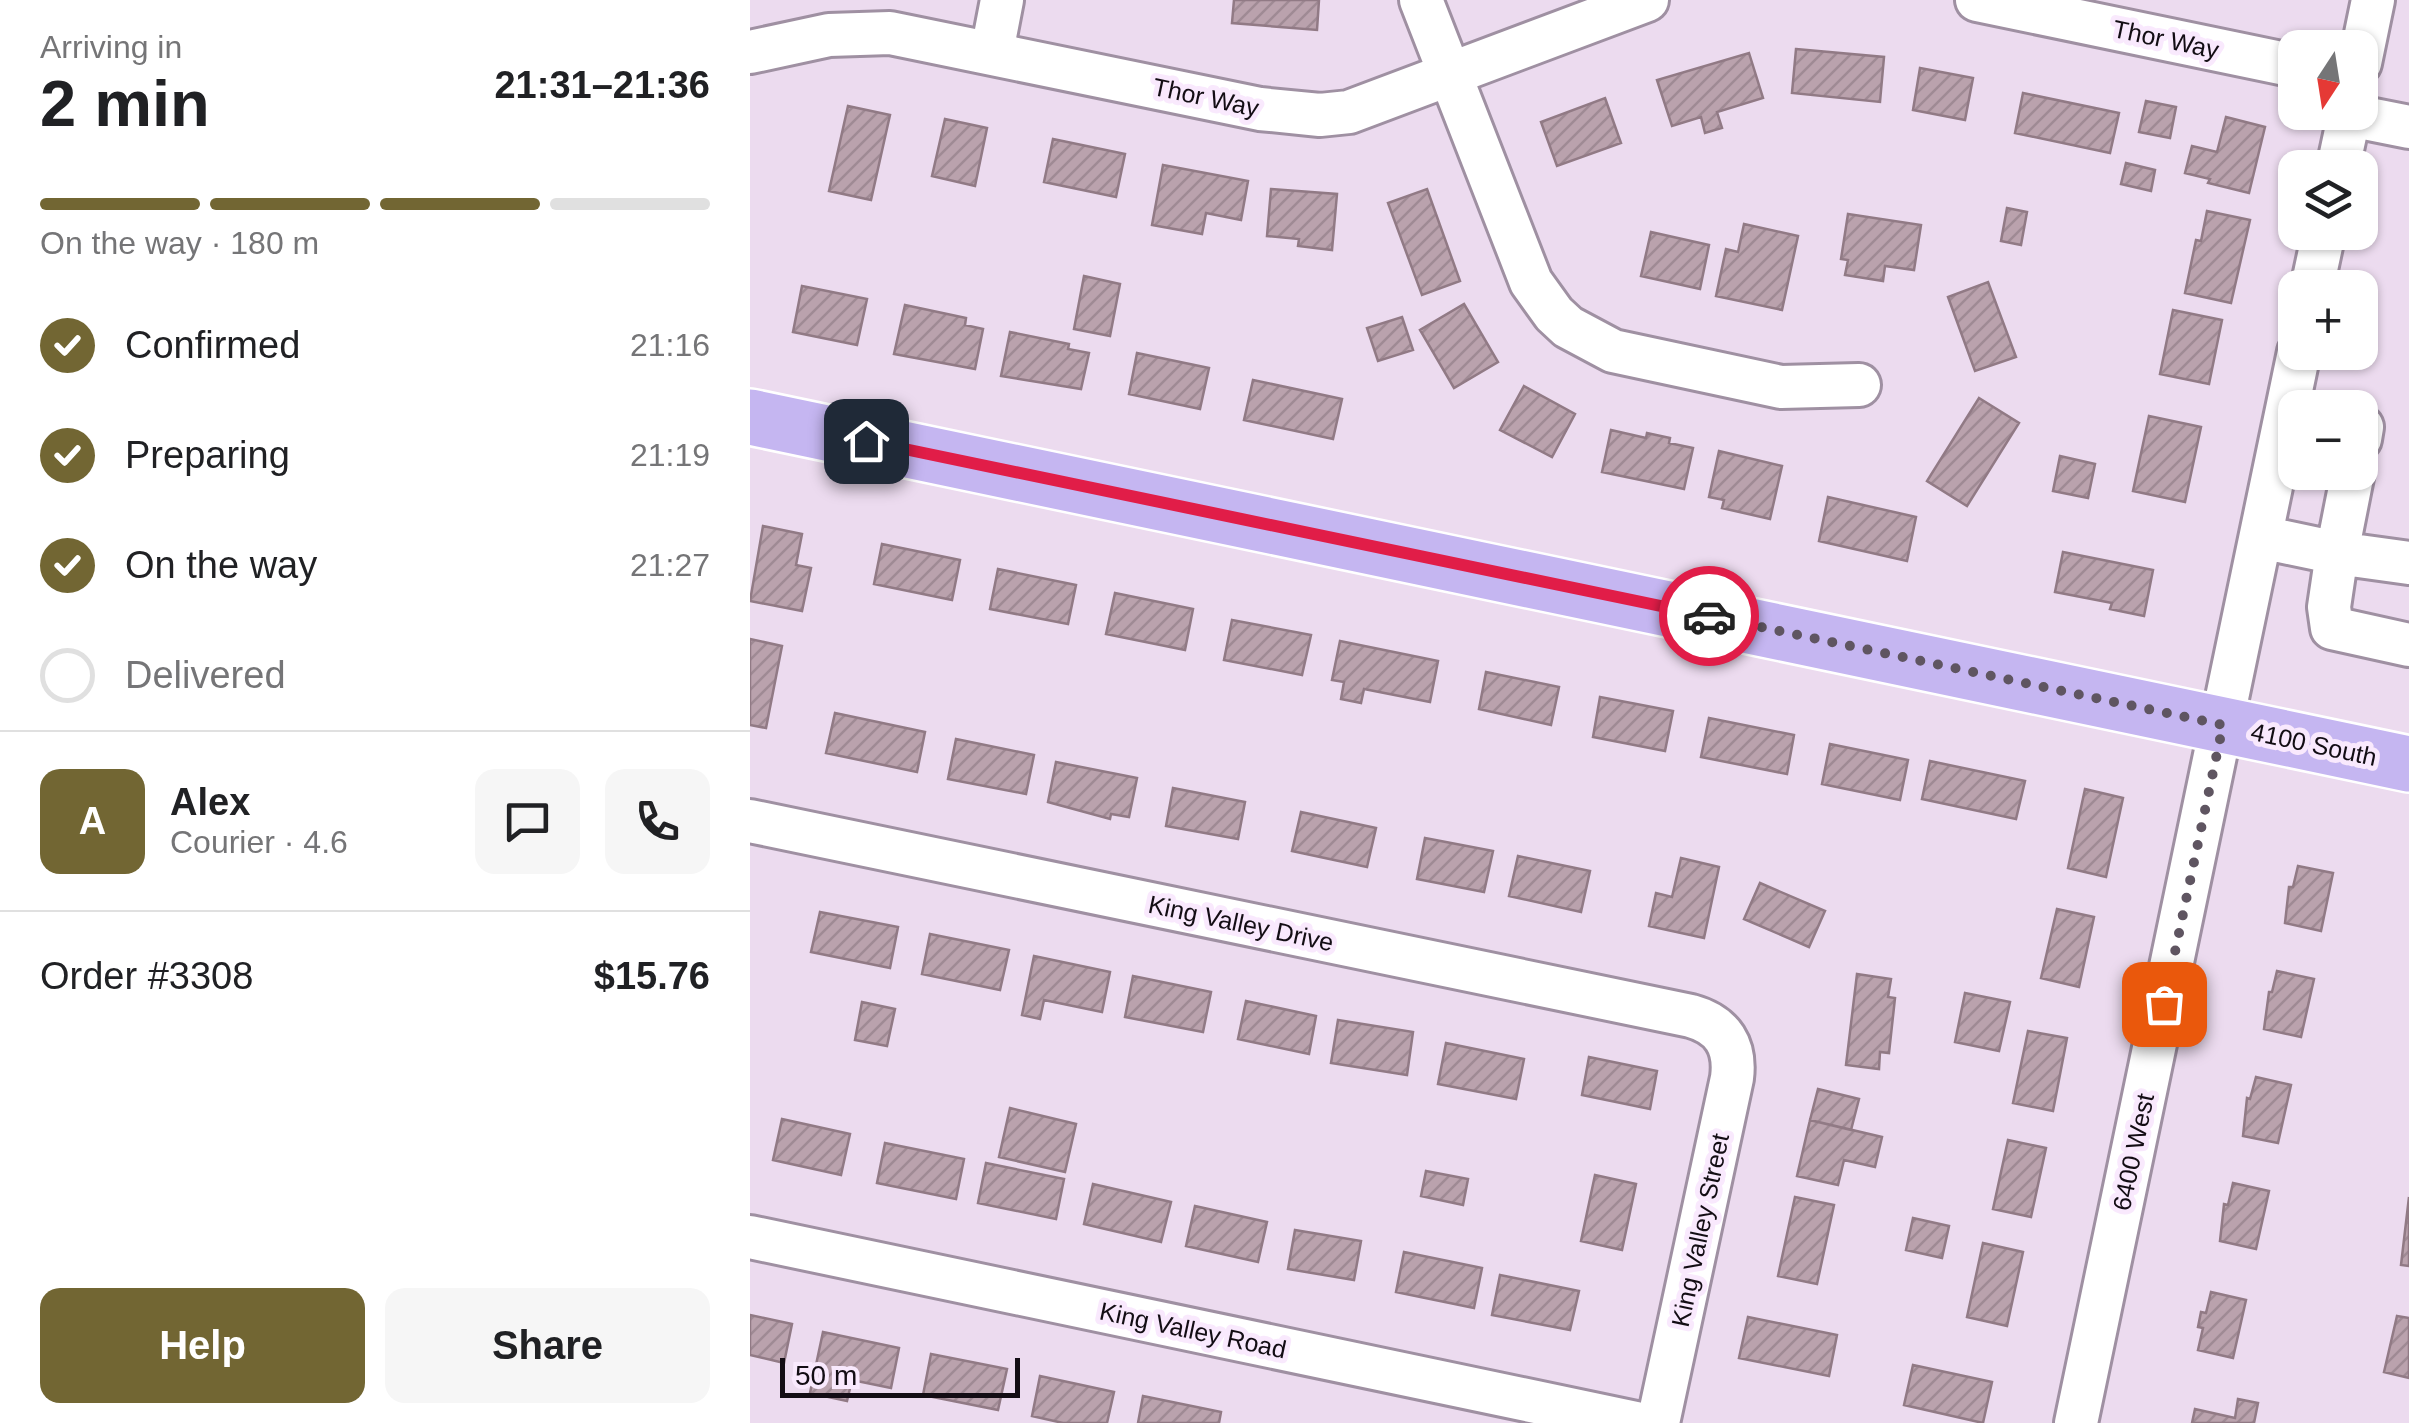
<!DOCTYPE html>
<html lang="en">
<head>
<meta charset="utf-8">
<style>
	:root { --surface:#fff; --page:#f6f6f6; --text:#202124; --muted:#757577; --line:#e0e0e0; --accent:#726633 }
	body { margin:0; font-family:Helvetica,sans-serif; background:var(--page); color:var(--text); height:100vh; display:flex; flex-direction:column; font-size:38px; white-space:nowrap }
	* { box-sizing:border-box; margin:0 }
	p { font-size:32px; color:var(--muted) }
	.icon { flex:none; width:55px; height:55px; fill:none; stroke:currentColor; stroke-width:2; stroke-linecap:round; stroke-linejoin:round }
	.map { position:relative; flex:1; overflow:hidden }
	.sheet { display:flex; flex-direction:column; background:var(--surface); width:750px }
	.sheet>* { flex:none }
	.needle { width:65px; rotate:192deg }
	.fabs { position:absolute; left:1528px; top:30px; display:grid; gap:20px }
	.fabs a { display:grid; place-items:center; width:100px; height:100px; border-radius:20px; background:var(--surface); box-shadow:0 2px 8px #0004; font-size:50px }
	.scale { position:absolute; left:30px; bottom:25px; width:240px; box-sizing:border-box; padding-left:10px; border:5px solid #130d14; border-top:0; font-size:28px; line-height:35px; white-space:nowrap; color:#130d14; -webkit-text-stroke:8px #f9e9fd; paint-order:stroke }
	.pin { position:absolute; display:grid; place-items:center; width:85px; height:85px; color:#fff; margin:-42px; border-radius:20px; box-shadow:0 5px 15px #0006 }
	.courier { position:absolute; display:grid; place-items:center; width:100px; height:100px; margin:-50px; border:8px solid #e11d48; border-radius:50%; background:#fff; color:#222; box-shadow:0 2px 12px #0007 }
	.headline em { font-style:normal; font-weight:700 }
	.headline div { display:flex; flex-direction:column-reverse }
	.headline { display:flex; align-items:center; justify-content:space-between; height:170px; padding:0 40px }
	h1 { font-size:65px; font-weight:700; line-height:75px }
	.bar { display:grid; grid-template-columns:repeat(4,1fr); gap:15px 10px; align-content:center; height:120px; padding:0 40px }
	.bar i { height:12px; border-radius:8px; background:var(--line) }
	.bar .on { background:var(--accent) }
	.bar p { grid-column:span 4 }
	.line { display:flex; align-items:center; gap:25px; padding:0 40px; border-top:2px solid var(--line) }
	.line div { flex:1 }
	.round { display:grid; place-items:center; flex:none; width:105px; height:105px; border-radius:20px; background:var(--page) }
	ol { padding:0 40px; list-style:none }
	li { display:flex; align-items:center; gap:30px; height:110px }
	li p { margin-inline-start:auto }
	li .icon { padding:10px; border-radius:50%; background:var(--accent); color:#fff; stroke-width:4 }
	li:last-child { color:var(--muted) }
	li i { width:55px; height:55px; border:5px solid var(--line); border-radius:50% }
	.cta { display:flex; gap:20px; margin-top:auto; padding:20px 40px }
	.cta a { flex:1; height:115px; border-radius:20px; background:var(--accent); color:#fff; font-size:40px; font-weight:700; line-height:115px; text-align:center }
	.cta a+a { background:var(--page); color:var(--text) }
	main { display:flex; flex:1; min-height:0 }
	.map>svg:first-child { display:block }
	.building { fill:url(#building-hatch); stroke:#917a85; stroke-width:2.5 }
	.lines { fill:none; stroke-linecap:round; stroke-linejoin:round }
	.minor-casing { stroke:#9f90a2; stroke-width:48 }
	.major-casing { stroke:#fff; stroke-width:60 }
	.minor { stroke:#fff; stroke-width:42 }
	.major { stroke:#c5b6f1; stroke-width:55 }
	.done { stroke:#5f5561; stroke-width:10; stroke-dasharray:0 18 }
	.route { stroke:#e11d48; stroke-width:12 }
	.labels { text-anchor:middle; stroke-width:10; stroke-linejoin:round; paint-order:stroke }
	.street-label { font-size:25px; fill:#130d14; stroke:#f9e9fd }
</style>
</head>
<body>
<main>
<section class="sheet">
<div class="headline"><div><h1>2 min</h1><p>Arriving in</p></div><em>21:31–21:36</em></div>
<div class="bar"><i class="on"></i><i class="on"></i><i class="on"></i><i></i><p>On the way · 180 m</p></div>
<ol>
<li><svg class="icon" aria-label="check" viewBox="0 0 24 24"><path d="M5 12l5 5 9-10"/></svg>Confirmed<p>21:16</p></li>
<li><svg class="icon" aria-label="check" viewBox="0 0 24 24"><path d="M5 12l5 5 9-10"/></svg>Preparing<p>21:19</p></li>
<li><svg class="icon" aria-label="check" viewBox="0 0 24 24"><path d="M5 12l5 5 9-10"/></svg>On the way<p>21:27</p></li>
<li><i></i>Delivered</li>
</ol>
<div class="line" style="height:180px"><b class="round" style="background:var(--accent);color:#fff">A</b><div><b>Alex</b><p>Courier · 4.6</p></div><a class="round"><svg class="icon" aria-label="chat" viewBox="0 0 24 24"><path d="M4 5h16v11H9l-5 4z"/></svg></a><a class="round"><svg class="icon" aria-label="phone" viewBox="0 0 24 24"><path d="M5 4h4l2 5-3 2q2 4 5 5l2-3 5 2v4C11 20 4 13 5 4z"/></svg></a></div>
<div class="line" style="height:130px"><div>Order #3308</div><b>$15.76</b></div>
<div class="cta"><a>Help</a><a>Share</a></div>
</section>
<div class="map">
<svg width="1659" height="1423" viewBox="0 0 1659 1423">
	<defs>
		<pattern id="building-hatch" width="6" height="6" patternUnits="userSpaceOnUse" patternTransform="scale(2.5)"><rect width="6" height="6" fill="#baa2ad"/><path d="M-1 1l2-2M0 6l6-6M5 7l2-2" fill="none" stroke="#9f8a94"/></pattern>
	</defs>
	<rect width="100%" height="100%" fill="#ecdbef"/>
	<!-- building -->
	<path class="building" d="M484 0H569L567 30 482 23Z
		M1046 49 1134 57 1130 102 1042 93Z
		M999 53 1013 98 967 112 972 128 955 133 951 117 922 126 907 80Z
		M1170 68 1223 78 1215 120 1163 110Z
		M1273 93 1369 113 1360 153 1265 133Z
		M855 98 871 143 807 166 791 122Z
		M1396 101 1426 107 1420 138 1389 132Z
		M98 106 140 115 121 200 79 191Z
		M1476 117 1515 127 1499 193 1458 183 1460 179 1435 173 1442 146 1467 152Z
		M195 119 237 128 225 186 182 176Z
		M303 139 375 154 366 197 294 182Z
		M1376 163 1405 170 1401 191 1371 184Z
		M413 165 498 181 491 220 456 213 452 234 402 225Z
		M521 189 587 194 582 250 548 246 549 239 517 236Z
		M677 189 710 281 672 295 638 203Z
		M1257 208 1277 212 1271 245 1251 241Z
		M1457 211 1500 220 1481 303 1435 293 1446 240 1451 241Z
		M1098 214 1171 225 1164 270 1135 266 1133 281 1095 275 1098 260 1091 259Z
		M994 224 1048 236 1032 310 966 296 976 249 988 252Z
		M901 232 959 245 950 289 891 276Z
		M334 276 370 284 360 336 324 329Z
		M1238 282 1266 357 1225 371 1198 297Z
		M52 286 117 299 107 345 43 332Z
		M714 304 748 362 704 388 670 330Z
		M155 305 216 318 215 325 233 329 225 369 144 354Z
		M1423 310 1472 320 1459 384 1410 374Z
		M652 317 663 350 628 361 617 328Z
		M260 332 319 344 318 349 339 353 331 389 251 376Z
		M387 353 459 368 450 409 379 394Z
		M503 380 592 399 583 439 494 420Z
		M774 386 825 414 802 457 750 430Z
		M1229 398 1269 423 1217 506 1177 481Z
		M1399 416 1451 427 1435 502 1383 491Z
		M861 430 896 438 897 433 920 438 919 443 943 448 934 489 852 472Z
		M969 451 1032 466 1020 519 972 508 974 500 959 497Z
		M1310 456 1345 464 1338 498 1303 491Z
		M1078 497 1166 517 1157 561 1069 541Z
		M13 526 52 534 46 565 61 568 52 611 0 601Z
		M132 544 210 560 202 600 124 584Z
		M1313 552 1403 570 1394 616 1360 609 1362 603 1305 592Z
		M248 569 326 585 318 624 240 609Z
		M365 593 443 609 435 650 356 634Z
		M482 620 561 635 552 675 474 660Z
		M0 639 32 646 16 728 0 725Z
		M590 641 688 661 680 702 614 689 611 703 591 699 594 682 582 680Z
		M736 672 809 687 801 725 729 709Z
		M850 697 923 711 915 751 843 737Z
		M85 713 175 732 167 772 76 753Z
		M959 718 1044 735 1037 774 951 757Z
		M206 739 284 755 276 794 198 779Z
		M1080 744 1158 760 1150 800 1072 784Z
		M1180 761 1275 781 1266 819 1172 799Z
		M306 762 387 778 379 817 361 814 360 819 298 802Z
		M423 788 495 802 488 839 416 826Z
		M1335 789 1373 798 1356 877 1318 868Z
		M551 812 626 828 617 867 542 851Z
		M675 838 743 851 734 892 667 879Z
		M768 856 840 871 831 912 759 896Z
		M931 858 969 867 954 938 899 926 906 893 922 897Z
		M1548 866 1583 873 1571 931 1535 923 1539 887H1543Z
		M1010 883 1075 911 1059 947 994 919Z
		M1307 909 1344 917 1329 987 1291 978Z
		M70 912 148 927 140 968 61 952Z
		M180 934 259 950 250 990 172 974Z
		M284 956 360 972 352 1012 294 1000 290 1019 272 1015Z
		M1527 971 1564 979 1551 1037 1514 1029 1519 992H1522Z
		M1107 974 1141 979 1138 997 1145 998 1139 1053 1130 1052 1129 1069 1096 1065Z
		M383 976 461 992 453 1032 375 1017Z
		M1215 993 1260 1002 1249 1051 1205 1042Z
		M496 1001 566 1016 559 1054 488 1039Z
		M112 1002 145 1009 137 1046 105 1040Z
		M588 1020 663 1032 657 1075 581 1063Z
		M1278 1031 1317 1038 1303 1111 1263 1103Z
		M696 1043 774 1059 766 1099 688 1084Z
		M839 1057 907 1071 900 1109 832 1095Z
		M1506 1077 1541 1085 1528 1143 1493 1136 1497 1098 1500 1099Z
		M1068 1089 1109 1099 1101 1130 1060 1120Z
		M260 1108 326 1124 315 1172 249 1157Z
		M32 1119 100 1134 91 1175 23 1160Z
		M1060 1120 1132 1137 1125 1167 1094 1160 1088 1185 1047 1176Z
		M1258 1140 1296 1148 1281 1217 1243 1209Z
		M135 1143 214 1159 206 1199 127 1183Z
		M236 1163 314 1179 306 1219 228 1203Z
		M676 1171 718 1179 713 1205 671 1196Z
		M845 1175 886 1184 872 1250 831 1241Z
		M1483 1183 1519 1191 1506 1249 1470 1241 1474 1204 1478 1205Z
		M343 1184 421 1202 411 1242 334 1224Z
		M1045 1197 1084 1205 1067 1284 1028 1276Z
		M1659 1197V1266L1651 1265Z
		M445 1206 517 1222 508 1262 436 1246Z
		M1163 1218 1199 1226 1192 1258 1156 1250Z
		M545 1230 611 1241 604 1280 538 1269Z
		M1233 1243 1273 1252 1257 1326 1217 1317Z
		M654 1252 732 1268 724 1308 646 1292Z
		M750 1275 829 1291 820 1330 742 1315Z
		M1461 1292 1496 1300 1483 1358 1448 1350 1453 1328 1448 1327 1451 1312 1456 1313Z
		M0 1315 42 1324 34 1363 0 1355Z
		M1647 1316 1659 1318V1378L1634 1372Z
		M998 1317 1087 1335 1079 1376 989 1358Z
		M73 1332 149 1348 141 1388 102 1380 97 1401 60 1393Z
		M181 1354 257 1369 248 1410 173 1395Z
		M1163 1365 1242 1382 1233 1423 1154 1405Z
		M290 1376 364 1392 357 1423H313L282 1416Z
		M393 1396 471 1412 469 1423H388Z
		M1488 1399 1508 1403 1504 1423H1442L1445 1409 1485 1418Z"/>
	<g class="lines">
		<!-- minor casing -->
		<g class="minor-casing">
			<path id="minor" d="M671 0 781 282 804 314 818 327 863 351 1031 387 1109 385
				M1227 0 1545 66
				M0 52 79 35 140 33 510 109 570 115 599 112 897 0
				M242 52 252 0
				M1610 63 1623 0
				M1599 115 1659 127
				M1588 168 1600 112
				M1562 288 1574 232
				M1610 439 1612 427
				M1511 537 1587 553 1603 472
				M1659 563 1587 553 1579 607 1582 628 1659 645
				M0 821 941 1016C973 1025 986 1046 982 1078L908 1423
				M0 1237 886 1423
				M1326 1423 1549 352"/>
		</g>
		<!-- major casing -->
		<g class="major-casing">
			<path id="major" d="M0 417 1659 764"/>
		</g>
		<!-- minor -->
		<use href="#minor" class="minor"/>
		<!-- major -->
		<use href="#major" class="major"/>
	</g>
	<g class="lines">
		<!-- done -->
		<path class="done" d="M959 616 1473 725 1414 1004"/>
		<!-- route -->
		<path class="route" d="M116 441 959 616"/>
	</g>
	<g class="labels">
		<!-- street labels -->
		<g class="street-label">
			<text transform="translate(1416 39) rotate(12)" y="9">Thor Way</text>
			<text transform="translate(456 97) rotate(12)" y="9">Thor Way</text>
			<text transform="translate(1564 744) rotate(12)" y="9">4100 South</text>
			<text transform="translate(491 923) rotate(12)" y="9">King Valley Drive</text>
			<text transform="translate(1383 1152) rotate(-78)" y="9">6400 West</text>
			<text transform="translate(950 1230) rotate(-78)" y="9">King Valley Street</text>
			<text transform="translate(443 1330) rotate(12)" y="9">King Valley Road</text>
		</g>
	</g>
</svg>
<div class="fabs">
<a><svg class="needle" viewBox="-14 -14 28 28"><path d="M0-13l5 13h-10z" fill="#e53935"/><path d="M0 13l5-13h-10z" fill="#757577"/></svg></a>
<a><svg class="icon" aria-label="layers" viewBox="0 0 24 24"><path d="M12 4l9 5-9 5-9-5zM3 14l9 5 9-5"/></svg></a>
<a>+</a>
<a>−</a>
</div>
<div class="scale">50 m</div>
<div class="pin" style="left:1414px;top:1004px;background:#ea580c"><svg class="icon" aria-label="bag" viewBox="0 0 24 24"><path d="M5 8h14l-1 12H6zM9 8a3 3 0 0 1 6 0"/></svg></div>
<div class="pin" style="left:116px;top:441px;background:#1f2937"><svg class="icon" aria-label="home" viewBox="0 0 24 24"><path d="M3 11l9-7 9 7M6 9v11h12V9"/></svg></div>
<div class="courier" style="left:959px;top:616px"><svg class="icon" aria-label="car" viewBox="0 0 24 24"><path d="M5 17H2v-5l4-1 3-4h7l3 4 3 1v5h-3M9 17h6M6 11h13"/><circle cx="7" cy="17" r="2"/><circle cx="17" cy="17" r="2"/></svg></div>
</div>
</main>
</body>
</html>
